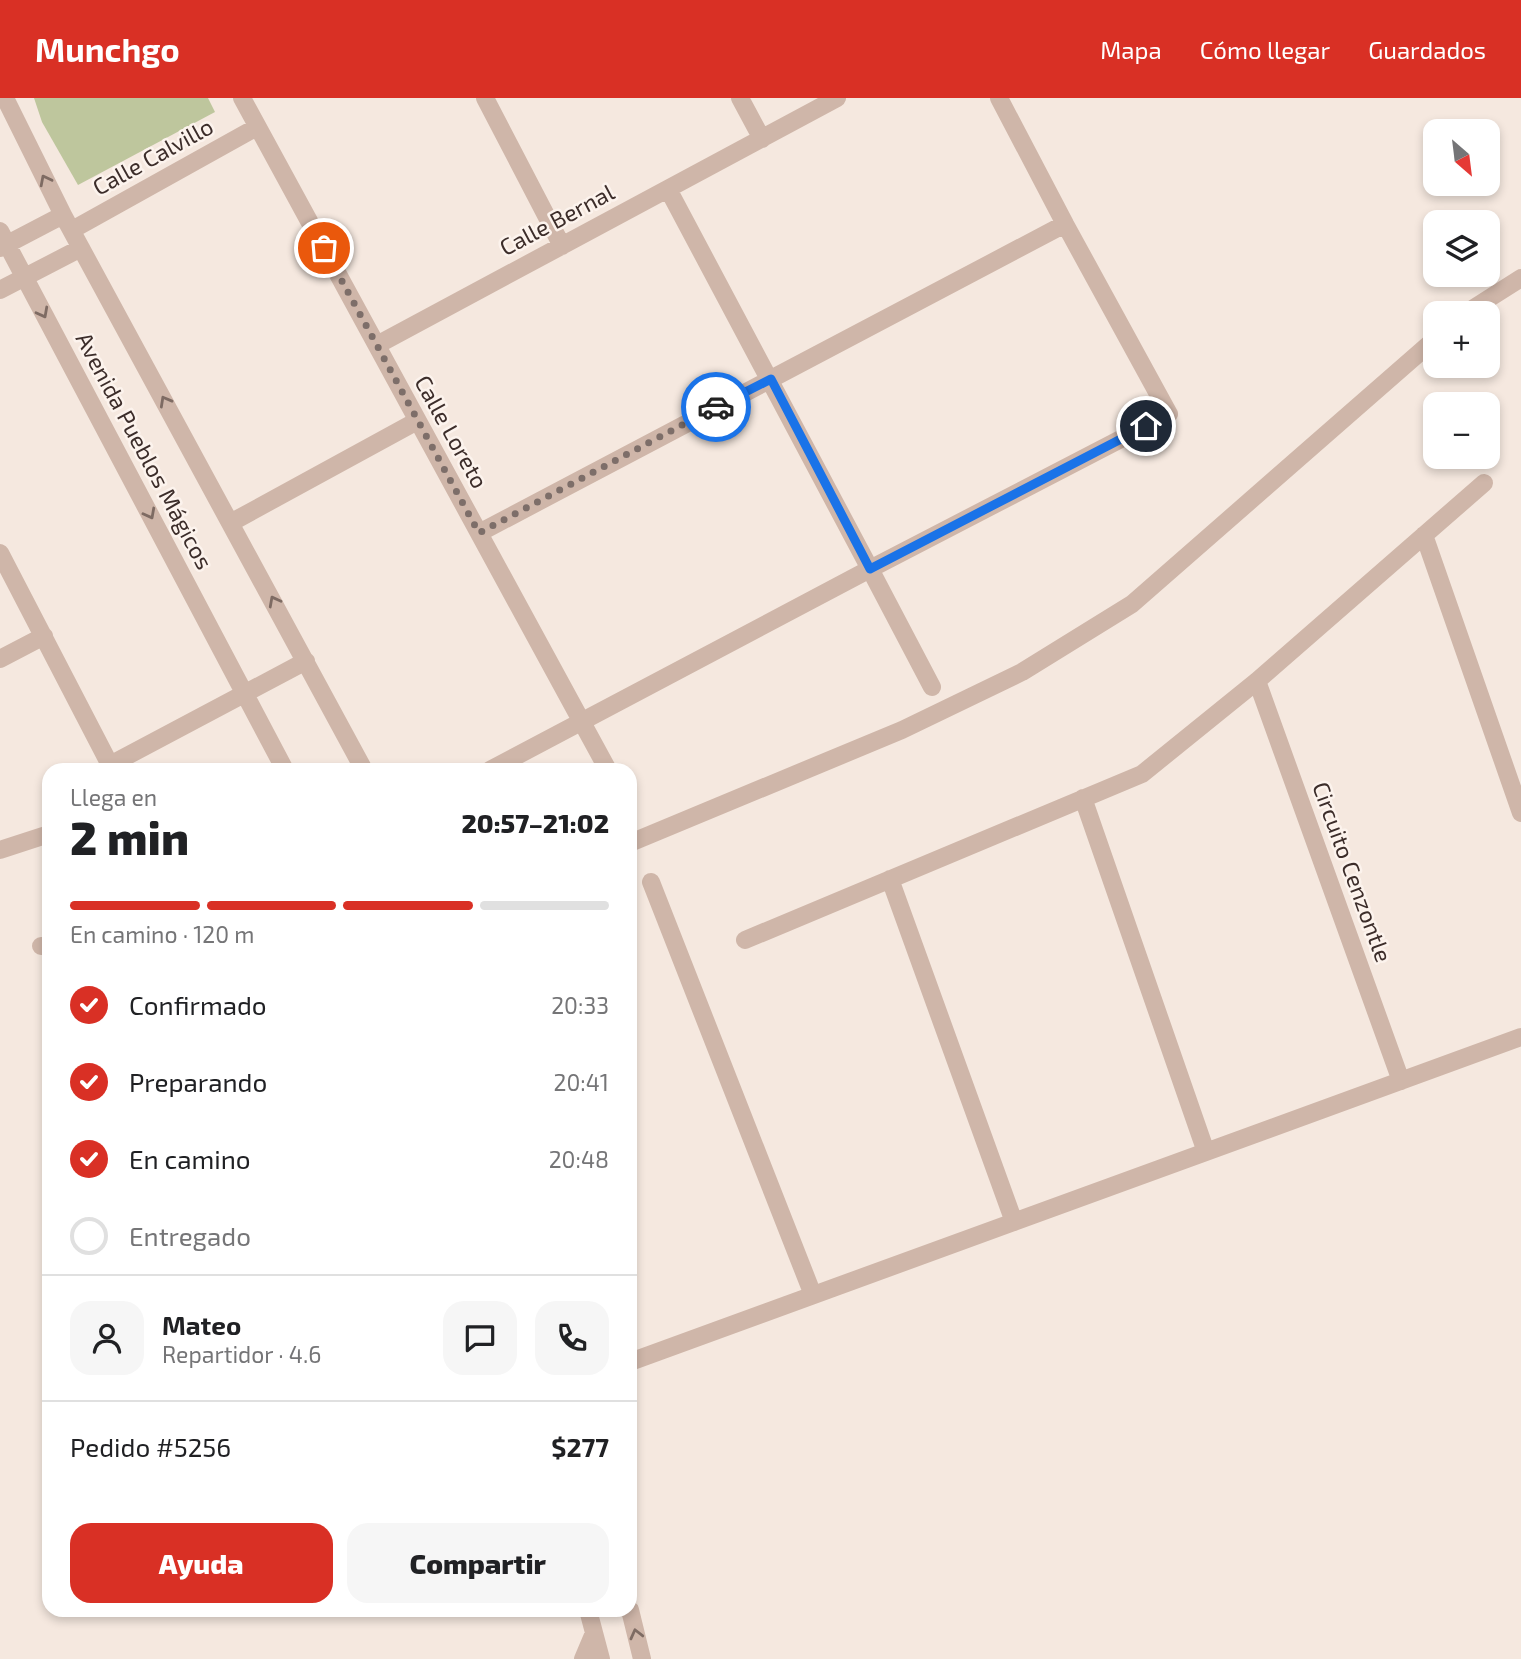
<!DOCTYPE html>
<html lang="es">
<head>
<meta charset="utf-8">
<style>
	:root { --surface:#fff; --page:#f6f6f6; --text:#202124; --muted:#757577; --line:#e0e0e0; --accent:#d93025 }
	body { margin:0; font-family:"Exo 2",sans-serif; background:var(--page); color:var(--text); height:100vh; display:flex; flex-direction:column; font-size:26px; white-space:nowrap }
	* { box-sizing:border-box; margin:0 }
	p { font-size:23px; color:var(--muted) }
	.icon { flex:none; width:38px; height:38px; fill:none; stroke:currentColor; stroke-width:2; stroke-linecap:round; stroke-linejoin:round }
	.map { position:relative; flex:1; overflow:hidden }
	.drawer { position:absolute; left:42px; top:665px; width:595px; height:854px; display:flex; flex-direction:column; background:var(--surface); border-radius:21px; box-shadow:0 4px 10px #0003 }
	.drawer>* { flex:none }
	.needle { width:46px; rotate:152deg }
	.tools { position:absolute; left:1423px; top:21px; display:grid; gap:14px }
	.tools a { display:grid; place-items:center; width:77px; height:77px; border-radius:14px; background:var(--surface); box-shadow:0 4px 10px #0003; font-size:35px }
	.pin { position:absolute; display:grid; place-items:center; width:60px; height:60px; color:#fff; margin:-30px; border:4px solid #fff; border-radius:50%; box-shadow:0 2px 7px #0007 }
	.courier { position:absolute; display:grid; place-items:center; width:70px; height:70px; margin:-35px; border:5px solid #1a73e8; border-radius:50%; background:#fff; color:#222; box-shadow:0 2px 9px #0007 }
	.overview em { font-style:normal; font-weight:800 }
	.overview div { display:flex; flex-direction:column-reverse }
	.overview { display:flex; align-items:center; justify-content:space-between; height:119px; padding:0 28px }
	h1 { font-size:46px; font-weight:800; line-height:52px }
	.bar { display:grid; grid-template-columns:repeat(4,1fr); gap:10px 7px; align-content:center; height:84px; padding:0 28px }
	.bar i { height:9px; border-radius:5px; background:var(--line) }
	.bar .on { background:var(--accent) }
	.bar p { grid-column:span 4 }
	.line { display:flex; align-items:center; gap:18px; padding:0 28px; border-top:2px solid var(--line) }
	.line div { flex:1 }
	.round { display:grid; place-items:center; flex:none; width:74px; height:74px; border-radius:21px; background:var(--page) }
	ol { padding:0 28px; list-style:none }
	li { display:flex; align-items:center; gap:21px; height:77px }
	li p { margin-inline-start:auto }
	li .icon { padding:7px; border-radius:50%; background:var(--accent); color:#fff; stroke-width:4 }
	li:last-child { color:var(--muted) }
	li i { width:38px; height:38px; border:4px solid var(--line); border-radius:50% }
	.action { display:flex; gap:14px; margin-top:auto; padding:14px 28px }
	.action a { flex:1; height:80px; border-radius:21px; background:var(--accent); color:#fff; font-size:28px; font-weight:800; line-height:80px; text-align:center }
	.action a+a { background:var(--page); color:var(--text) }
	header { display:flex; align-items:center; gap:42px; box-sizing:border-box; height:98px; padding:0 35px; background:var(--accent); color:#fff }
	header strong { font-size:33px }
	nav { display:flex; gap:38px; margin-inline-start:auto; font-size:24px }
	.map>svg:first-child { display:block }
	.green { fill:#bec69d }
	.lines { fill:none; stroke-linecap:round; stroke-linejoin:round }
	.minor { stroke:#cfb6a9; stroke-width:18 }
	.oneway { stroke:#7e6b63 }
	.done { stroke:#7d6e69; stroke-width:7; stroke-dasharray:0 12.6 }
	.route { stroke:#1a73e8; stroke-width:9 }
	.labels { text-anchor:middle; stroke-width:5; stroke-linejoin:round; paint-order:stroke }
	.street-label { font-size:23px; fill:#3c2d2a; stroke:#fcf3ed }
</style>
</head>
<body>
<header>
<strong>Munchgo</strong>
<nav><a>Mapa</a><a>Cómo llegar</a><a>Guardados</a></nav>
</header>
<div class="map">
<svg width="1521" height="1561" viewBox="0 0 1521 1561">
	<rect width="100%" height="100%" fill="#f5e8df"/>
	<!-- green -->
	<path class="green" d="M34 0H208L215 14 78 87 42 24Z"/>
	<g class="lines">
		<!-- minor -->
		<path class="minor" d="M5 0 63 117 364 672
			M242 0 608 672
			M485 0 562 148
			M740 0 762 41
			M72 132 257 29
			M0 133 285 672
			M0 150 63 117
			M0 192 81 150
			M1466 215 1521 180
			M377 247 837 0
			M232 424 417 323
			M479 435 1065 126 999 0
			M1424 437 1521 715
			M0 455 110 667 306 563
			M0 561 44 538
			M1257 583 1401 983
			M932 589 870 471 1169 316 1065 126
			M490 672 870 471 668 91
			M1083 700 1206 1054
			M630 745 902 632 1022 574 1132 506 1435 241
			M0 752 49 736
			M890 781 1014 1124
			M651 784 813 1197
			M745 842 1142 676 1257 583 1484 385
			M41 848H49
			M630 1264 1521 939
			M588 1512 601 1561
			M630 1512 642 1561
			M583 1561 594 1535"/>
	</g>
	<!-- one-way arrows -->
	<defs><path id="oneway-chevron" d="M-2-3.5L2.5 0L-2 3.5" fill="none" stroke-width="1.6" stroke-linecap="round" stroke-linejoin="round" transform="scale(1.75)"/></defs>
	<g class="oneway">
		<use href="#oneway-chevron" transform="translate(45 82) rotate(-117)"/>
		<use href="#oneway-chevron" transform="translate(43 215) rotate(62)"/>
		<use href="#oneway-chevron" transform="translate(165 303) rotate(-119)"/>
		<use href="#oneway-chevron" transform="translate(150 416) rotate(62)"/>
		<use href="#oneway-chevron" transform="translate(274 503) rotate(-118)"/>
		<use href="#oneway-chevron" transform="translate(636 1536) rotate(-104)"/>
	</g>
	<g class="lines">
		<!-- done -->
		<path class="done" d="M324 150 479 435 716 309"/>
		<!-- route -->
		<path class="route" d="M716 309 771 281 870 471 1146 328"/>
	</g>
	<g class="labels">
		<!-- street labels -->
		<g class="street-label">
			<text transform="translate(153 59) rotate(-29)" y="8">Calle Calvillo</text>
			<text transform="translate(557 122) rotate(-28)" y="8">Calle Bernal</text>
			<text transform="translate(451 334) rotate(61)" y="8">Calle Loreto</text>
			<text transform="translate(144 353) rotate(62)" y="8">Avenida Pueblos Mágicos</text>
			<text transform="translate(1352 774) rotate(70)" y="8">Circuito Cenzontle</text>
		</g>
	</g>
</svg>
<div class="tools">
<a><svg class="needle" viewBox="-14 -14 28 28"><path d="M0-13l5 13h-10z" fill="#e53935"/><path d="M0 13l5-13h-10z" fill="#757577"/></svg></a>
<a><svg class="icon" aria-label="layers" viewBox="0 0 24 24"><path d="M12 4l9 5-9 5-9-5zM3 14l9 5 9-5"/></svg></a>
<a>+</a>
<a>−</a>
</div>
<div class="pin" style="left:324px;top:150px;background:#ea580c"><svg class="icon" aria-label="bag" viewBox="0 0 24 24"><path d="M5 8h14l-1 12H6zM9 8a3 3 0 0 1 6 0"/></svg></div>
<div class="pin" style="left:1146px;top:328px;background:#1f2937"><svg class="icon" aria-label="home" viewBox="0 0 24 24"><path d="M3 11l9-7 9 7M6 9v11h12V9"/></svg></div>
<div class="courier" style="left:716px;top:309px"><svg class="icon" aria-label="car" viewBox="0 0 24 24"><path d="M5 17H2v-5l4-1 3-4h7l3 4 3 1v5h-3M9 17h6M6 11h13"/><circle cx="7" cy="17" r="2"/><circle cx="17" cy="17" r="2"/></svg></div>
<section class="drawer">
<div class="overview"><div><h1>2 min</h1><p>Llega en</p></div><em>20:57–21:02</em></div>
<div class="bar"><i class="on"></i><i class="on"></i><i class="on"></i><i></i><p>En camino · 120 m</p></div>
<ol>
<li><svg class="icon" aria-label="check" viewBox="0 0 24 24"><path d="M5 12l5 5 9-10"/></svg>Confirmado<p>20:33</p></li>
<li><svg class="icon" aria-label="check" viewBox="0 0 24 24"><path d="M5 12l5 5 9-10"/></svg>Preparando<p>20:41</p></li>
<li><svg class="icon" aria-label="check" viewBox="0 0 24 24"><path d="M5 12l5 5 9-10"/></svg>En camino<p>20:48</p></li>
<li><i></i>Entregado</li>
</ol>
<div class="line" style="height:126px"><a class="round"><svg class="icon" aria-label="person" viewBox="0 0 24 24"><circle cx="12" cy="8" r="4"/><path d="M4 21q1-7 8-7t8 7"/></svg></a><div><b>Mateo</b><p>Repartidor · 4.6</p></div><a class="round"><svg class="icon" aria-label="chat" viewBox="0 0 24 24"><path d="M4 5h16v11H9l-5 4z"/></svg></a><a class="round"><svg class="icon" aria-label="phone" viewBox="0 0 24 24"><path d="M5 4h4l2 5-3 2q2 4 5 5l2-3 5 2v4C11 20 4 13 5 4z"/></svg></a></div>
<div class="line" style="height:91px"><div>Pedido #5256</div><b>$277</b></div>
<div class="action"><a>Ayuda</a><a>Compartir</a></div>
</section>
</div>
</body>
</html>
